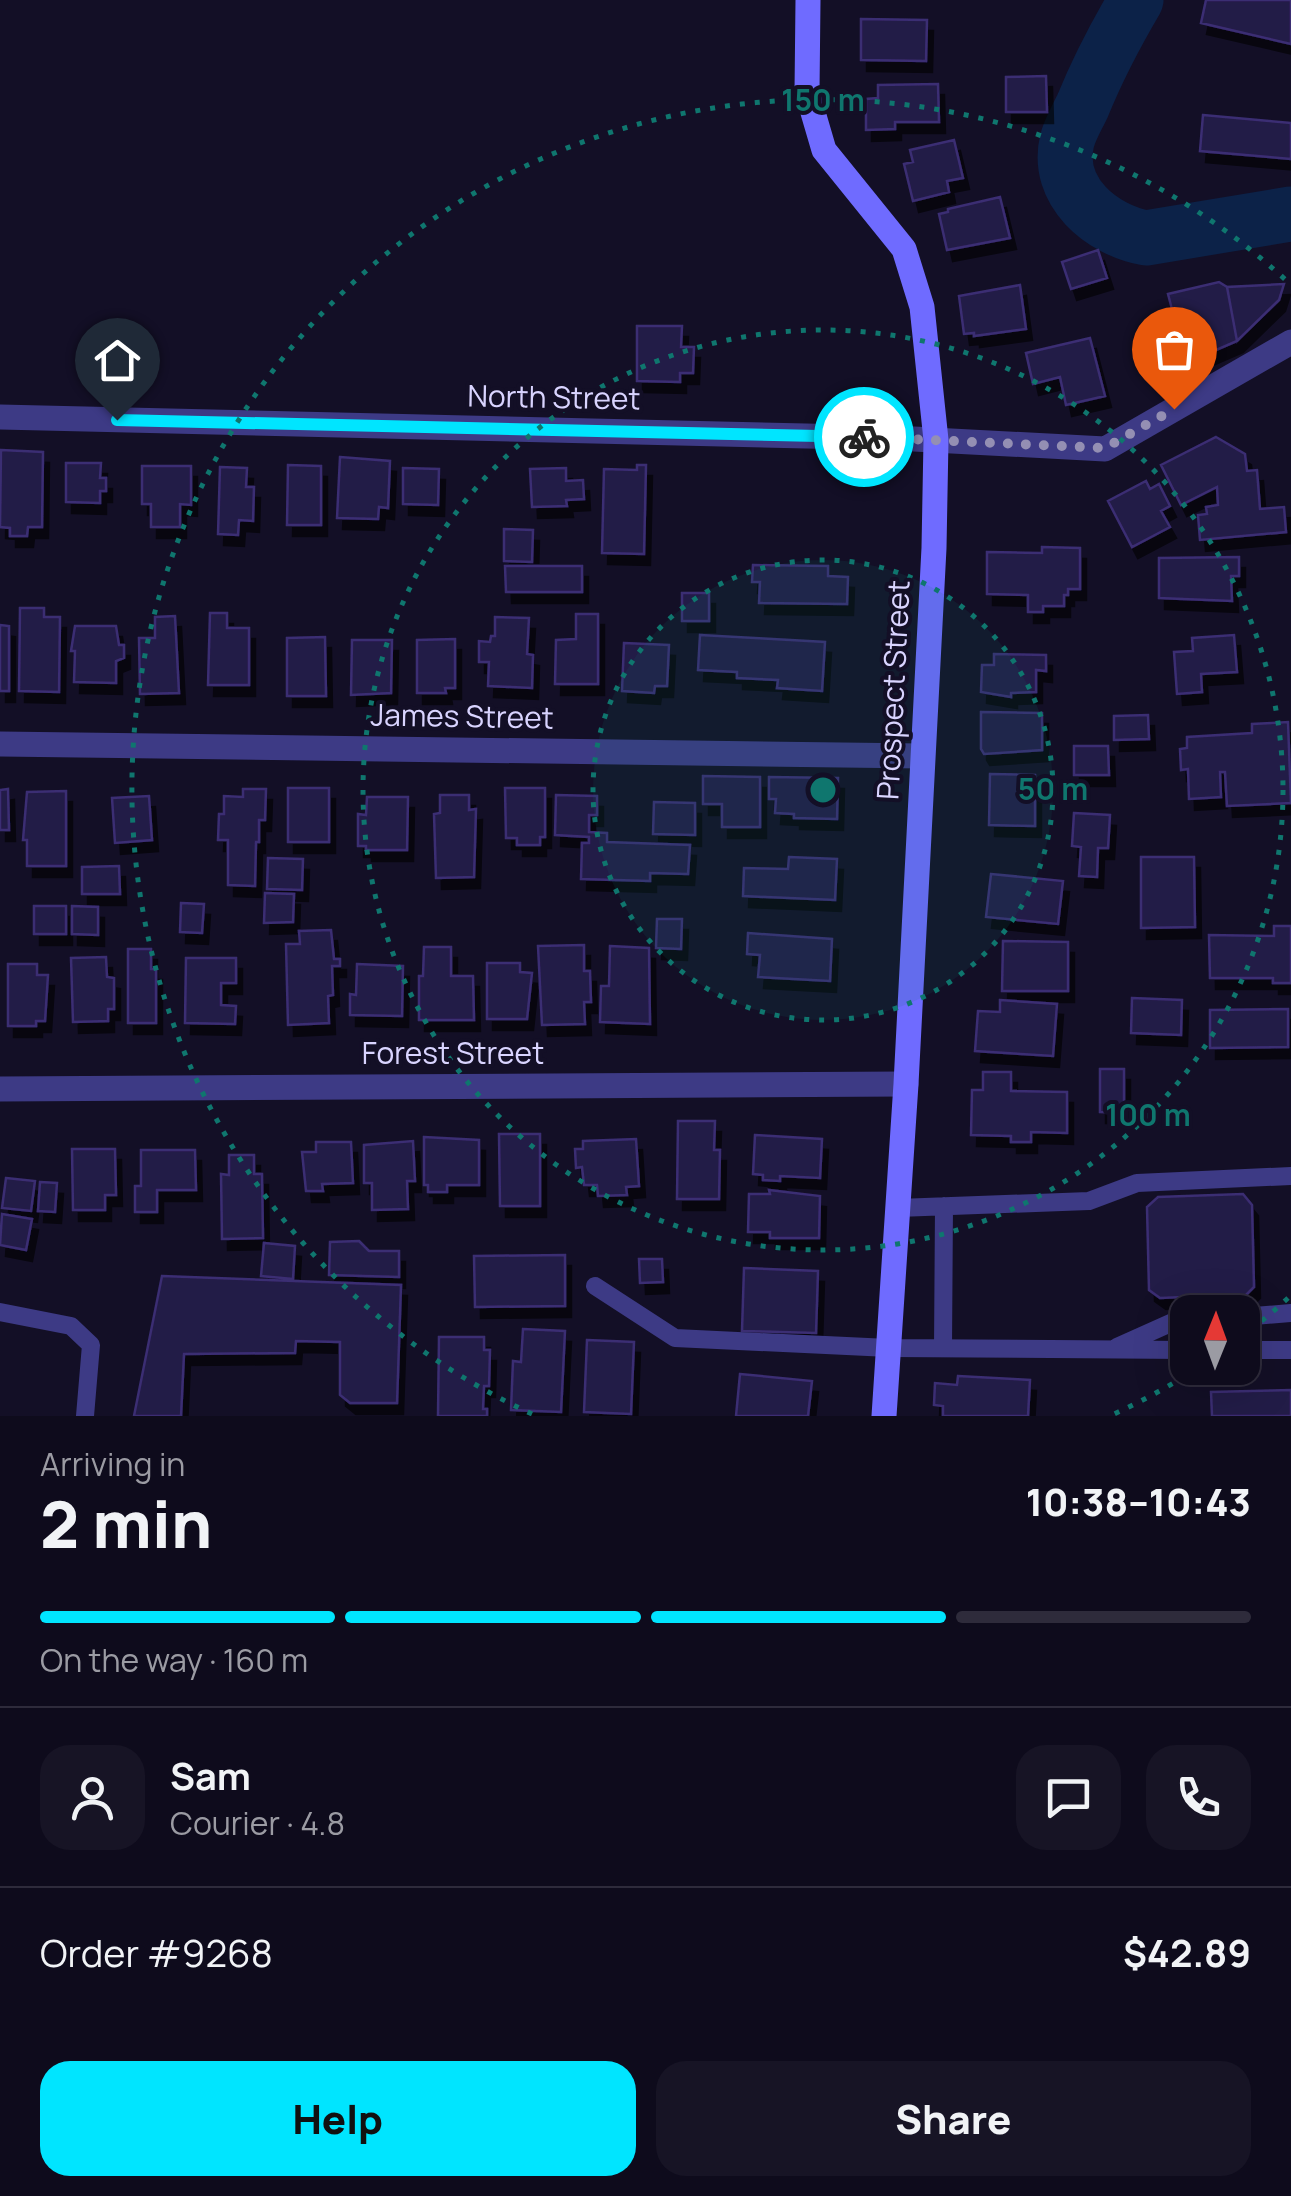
<!DOCTYPE html>
<html lang="en">
<head>
<meta charset="utf-8">
<style>
	:root { --surface:#0e0b1c; --page:#171425; --text:#f1f3f6; --muted:#9b9ba3; --line:#2e2b3b; --accent:#00e5ff }
	body { margin:0; font-family:Manrope,sans-serif; background:var(--page); color:var(--text); height:100vh; display:flex; flex-direction:column; font-size:38px; white-space:nowrap }
	* { box-sizing:border-box; margin:0 }
	p { font-size:32px; color:var(--muted) }
	.icon { flex:none; width:55px; height:55px; fill:none; stroke:currentColor; stroke-width:2; stroke-linecap:round; stroke-linejoin:round }
	.map { position:relative; height:1416px; overflow:hidden }
	.details { display:flex; flex-direction:column; background:var(--surface); flex:1 }
	.details>* { flex:none }
	.needle { width:65px; rotate:1deg }
	.fabs { position:absolute; left:1170px; top:1295px; display:grid; gap:20px }
	.fabs a { display:grid; place-items:center; width:90px; height:90px; border-radius:20px; background:var(--surface); box-shadow:0 10px 40px #0002,0 0 0 2px var(--line); font-size:50px }
	.pin { position:absolute; display:grid; place-items:center; width:85px; height:85px; color:#fff; margin:-102px -42px; border-radius:50% 50% 50% 0; rotate:-45deg; box-shadow:0 0 10px #0007 }
	.pin .icon { rotate:45deg }
	.courier { position:absolute; display:grid; place-items:center; width:100px; height:100px; margin:-50px; border:8px solid #00e5ff; border-radius:50%; background:#fff; color:#222; box-shadow:0 2px 12px #0007 }
	.head em { font-style:normal; font-weight:800 }
	.head div { display:flex; flex-direction:column-reverse }
	.head { display:flex; align-items:center; justify-content:space-between; height:170px; padding:0 40px }
	h1 { font-size:65px; font-weight:800; line-height:75px }
	.bar { display:grid; grid-template-columns:repeat(4,1fr); gap:15px 10px; align-content:center; height:120px; padding:0 40px }
	.bar i { height:12px; border-radius:8px; background:var(--line) }
	.bar .selected { background:var(--accent) }
	.bar p { grid-column:span 4 }
	.line { display:flex; align-items:center; gap:25px; padding:0 40px; border-top:2px solid var(--line) }
	.line div { flex:1 }
	.round { display:grid; place-items:center; flex:none; width:105px; height:105px; border-radius:30px; background:var(--page) }
	.cta { display:flex; gap:20px; margin-top:auto; padding:20px 40px }
	.cta a { flex:1; height:115px; border-radius:30px; background:var(--accent); color:#111; font-size:40px; font-weight:800; line-height:115px; text-align:center }
	.cta a+a { background:var(--page); color:var(--text) }
	.map>svg:first-child { display:block }
	.lines { fill:none; stroke-linecap:round; stroke-linejoin:round }
	.river { stroke:#0c2248; stroke-width:55 }
	.building { fill:#241b47; stroke:#3b2d73; stroke-width:2.5; filter:url(#shadow) }
	.lane { stroke:#3d3a85; stroke-width:18 }
	.street { stroke:#3d3a85; stroke-width:25 }
	.secondary { stroke:#6f6bff; stroke-width:25 }
	.done { stroke:#948fb3; stroke-width:10; stroke-dasharray:0 18 }
	.route { stroke:#00e5ff; stroke-width:12 }
	.ring { fill:none; stroke:#0f766e; stroke-width:5; stroke-dasharray:5 10 }
	.labels { text-anchor:middle; stroke-width:8; stroke-linejoin:round; paint-order:stroke }
	.street-label { font-size:30px; fill:#d9d4ff; stroke:#130f26 }
	.centre { fill:#0f766e; stroke:#130f26; stroke-width:5 }
	.ring-label { font-size:30px; text-anchor:middle; font-weight:bold; fill:#0f766e; stroke:#130f26; stroke-width:8; stroke-linejoin:round; paint-order:stroke }
</style>
</head>
<body>
<div class="map">
<svg width="1291" height="1416" viewBox="0 0 1291 1416">
	<defs>
		<filter id="shadow"><feDropShadow dx="6" dy="11" stdDeviation="0" flood-color="#0009"/></filter>
	</defs>
	<rect width="100%" height="100%" fill="#130f26"/>
	<g class="lines">
		<!-- river -->
		<path class="river" d="M1136 0C1116 34 1098 68 1083 105 1078 116 1070 129 1067 141 1055 192 1102 230 1146 238L1291 214"/>
	</g>
	<!-- building -->
	<path class="building" d="M1206 0H1291V44L1201 23Z
		M861 19 927 20 926 61 861 60Z
		M1046 76 1047 112H1006V77Z
		M938 84 939 122H895V129L866 130V99L878 98V85Z
		M1203 115 1291 123V159L1200 151Z
		M954 140 963 178 947 181 949 192 913 201 904 164 913 162 910 150Z
		M1000 197 1010 238 947 250 939 214 948 212V209Z
		M1098 250 1107 278 1071 289 1062 262Z
		M1219 282 1227 287 1237 341 1186 363 1168 294Z
		M1284 284 1279 300 1237 341 1227 287Z
		M1020 285 1026 329 974 336V333L964 334 959 296Z
		M637 326H682L681 347H694L693 373H680V382L637 381Z
		M1090 338 1105 396 1066 405 1060 377 1033 384 1026 353Z
		M1216 437 1245 454 1247 471 1257 470 1260 509 1284 507 1286 532 1200 540 1198 515 1207 514 1206 507 1218 505 1217 487 1181 505 1161 465Z
		M1 450 43 452 42 527H28L27 536H10V528L0 527Z
		M340 457 390 461 388 508 379 507 378 519 337 518Z
		M66 463H101L100 478H106V491H100V503L66 502Z
		M288 465 321 466V525H287Z
		M637 465H646L644 554 602 553 604 469 637 470Z
		M142 466H191V505L180 504V527H151V504H142Z
		M220 467 247 468 246 487H254L253 521 239 520 238 535 218 534Z
		M403 468 439 469 438 505 403 504Z
		M566 468V481L583 480 584 499 566 500 567 506 532 507 530 469Z
		M1146 481 1150 489 1159 484 1170 506 1161 511 1170 527 1132 547 1108 501Z
		M504 529 533 530 532 562 504 561Z
		M1042 547 1080 548V589H1068V595H1064V606H1043V612H1028V595L987 594V552L1042 553Z
		M1239 557V576H1231L1232 601 1159 598V558Z
		M753 565 828 566V576L848 577 847 604 759 603 760 582H752Z
		M505 566H582V592H506Z
		M682 593H709V621H682Z
		M20 608H44V617H60L59 692 19 691Z
		M210 613H227V628H249V685H208Z
		M576 614H598V684H555L556 640 576 639Z
		M175 616 179 693 140 694 139 638H155V617Z
		M495 617 529 618 527 654 533 655 532 688 488 686 489 662H479V641L490 642 491 636H495Z
		M0 625 9 626V691H0Z
		M75 626H116L119 645H124V658L116 661V683L74 682 75 651H71Z
		M700 635 825 642 822 691 777 688 778 680 737 678V672L698 670Z
		M1234 635 1237 672 1201 674 1202 692 1177 694 1174 652 1193 651 1192 638Z
		M325 637 326 696H287V638Z
		M455 639V688H445L446 693H417V640Z
		M352 640H392L391 693 351 695Z
		M624 643 669 645 667 686H655L654 693 622 691Z
		M994 654 1046 655V671L1036 670V692L1011 693V697L981 692 982 665H994Z
		M981 712 1042 713V750L984 754 981 749Z
		M1148 715 1149 739 1114 740V716Z
		M1288 722 1291 803 1227 806 1225 772H1220L1221 797 1189 799 1188 769 1181 770 1180 749 1187 748V737L1252 733V724Z
		M1074 746H1108L1109 775H1074Z
		M990 774 1035 775V826L989 825Z
		M703 776 760 777V827H722V804H703Z
		M769 777 838 778 837 819 794 818V814L775 813 776 799H769Z
		M288 788H329V842H288Z
		M505 788H545V837H540V845H517V838H506Z
		M8 789 9 830H0V790Z
		M243 789H266L265 820H259V842H256L255 886 228 885V840H218L219 814H224V796L243 797Z
		M66 791V866H27V840H23L27 792Z
		M440 795H469V810L476 809 474 877 436 878 434 814 440 813Z
		M556 795 597 796V815H589V832L607 833V842L690 845 688 874 650 873V881L581 879 582 843H589V837L555 835Z
		M149 796 152 840 115 843 112 798Z
		M367 797H408L407 850H366V846H358V814L366 815Z
		M654 802 695 803V835L653 834Z
		M1074 813 1110 815 1108 848H1098L1097 877 1079 876 1081 847 1072 846Z
		M789 857 837 859 835 900 743 896 744 868 788 869Z
		M1141 857H1194L1195 927 1141 928Z
		M268 858 303 859 302 890 267 889Z
		M119 866 120 894H82V867Z
		M991 874 1063 881 1058 924 986 917Z
		M265 893 294 894 293 922 264 923Z
		M181 903 204 904 202 933 180 932Z
		M34 906H66V934H34Z
		M72 906 98 907V935L72 934Z
		M657 919H682L681 949 656 948Z
		M1274 926H1291V983H1273V978H1210L1209 935 1274 936Z
		M331 930 334 959H340V966H332L333 995 328 996 329 1023 288 1025 286 944H300L299 931Z
		M748 933 832 939 830 981 758 977 760 955 747 954Z
		M1003 941 1068 942V991H1002Z
		M584 945V971H590L591 1002H584L585 1024 542 1025 538 946Z
		M610 946 649 948 650 1024 600 1022 601 986H609Z
		M424 947H451V976H473L474 1020H419V976H423Z
		M128 949H151V969H156V1023H128Z
		M106 957 107 977 114 978V1009H108V1021L73 1022 71 958Z
		M186 958H236V983H221V1005L236 1006 235 1024 185 1023Z
		M487 963H520V972L532 973 527 1019H487Z
		M8 964H37V975H48L45 1021H36V1026H8Z
		M357 964 403 966 402 1016 350 1015V994L356 995Z
		M1132 998 1182 1000 1181 1035 1131 1033Z
		M1000 1000 1057 1004 1053 1056 975 1051 978 1011 1000 1012Z
		M1288 1009V1047L1210 1048V1010Z
		M1100 1069H1124V1113L1100 1112Z
		M983 1072H1011V1091L1067 1092V1133L1031 1132V1142H1011V1136L971 1135 972 1090H983Z
		M678 1121H715L714 1150H720L719 1199H677Z
		M499 1134H540V1206H500Z
		M755 1135 822 1139 820 1178 780 1176V1181L763 1180V1175L753 1174Z
		M424 1137 479 1140V1185H447V1192H428V1185H424Z
		M636 1139 639 1186 626 1187 627 1195 598 1196 597 1185H584L582 1167 576 1168 575 1149H583V1141Z
		M413 1141 415 1181H407L408 1209 372 1210V1183H364V1145Z
		M316 1142H351L353 1183 322 1184 323 1191H306L302 1152H316Z
		M72 1149H115L116 1195H105V1210H73Z
		M141 1150H195L196 1190H157V1212H135V1186H141Z
		M229 1155H254V1174H262L263 1238 222 1239 221 1174 229 1175Z
		M6 1178 35 1181 31 1211 2 1208Z
		M40 1182 57 1183 55 1212 38 1211Z
		M769 1190 820 1196 819 1238H770V1232H748L749 1194H770Z
		M1243 1194 1252 1205 1254 1287 1246 1295 1223 1296 1224 1312H1188V1336L1184 1334 1183 1297 1160 1298 1149 1290 1147 1207 1158 1197Z
		M2 1214 32 1219 26 1250 0 1245Z
		M359 1241 369 1251H399V1277L329 1275 330 1242Z
		M264 1243 295 1246 293 1279 261 1276Z
		M565 1255V1306L475 1307 474 1256Z
		M639 1259H662L663 1282 640 1283Z
		M744 1268 818 1271 816 1333 742 1331Z
		M162 1276 401 1285 397 1403H350L340 1395V1342L296 1341 295 1353 184 1354 181 1416H134Z
		M523 1329 565 1331 561 1412 511 1410 513 1361 521 1362Z
		M439 1337H484V1350H490L489 1386H484L483 1409H487V1416H438Z
		M587 1340 634 1342 631 1414 584 1412Z
		M740 1374 812 1381 808 1416H736Z
		M958 1376 1030 1380 1028 1416H943V1406L934 1405 935 1383 957 1385Z
		M1291 1390V1416H1212L1211 1392Z"/>
	<g class="lines">
		<!-- lane -->
		<path class="lane" d="M898 1208 1089 1201 1137 1183 1291 1176
			M595 1286 675 1338 889 1348 1188 1350
			M0 1312 71 1326 91 1345 85 1416
			M1242 1317 1291 1313
			M1117 1347 1184 1317
			M943 1348 944 1206
			M1242 1350H1291"/>
		<!-- street -->
		<path class="street" d="M0 417 895 438 1105 449 1291 342
			M0 744 922 756
			M0 1089 906 1084"/>
		<!-- secondary -->
		<path class="secondary" d="M808 0 807 92 824 150 904 249 922 307 936 440 934 548 906 1084 884 1416"/>
	</g>
	<g class="lines">
		<!-- done -->
		<path class="done" d="M864 437 1105 448 1174 409"/>
		<!-- route -->
		<path class="route" d="M117 420 864 437"/>
	</g>
	<!-- distance rings -->
	<circle cx="823" cy="790" r="230" fill="#0f766e" fill-opacity=".12"/>
	<g class="ring">
		<circle cx="823" cy="790" r="230"/>
		<circle cx="823" cy="790" r="460"/>
		<path d="M1288 1298A689 689 0 0 1 1247 1333M1198 1368A689 689 0 0 1 1114 1414M532 1414A689 689 0 1 1 1288 282"/>
	</g>
	<g class="labels">
		<!-- street labels -->
		<g class="street-label">
			<text transform="translate(554 398) rotate(1)" y="10">North Street</text>
			<text transform="translate(894 690) rotate(-87)" y="10">Prospect Street</text>
			<text transform="translate(462 717) rotate(1)" y="10">James Street</text>
			<text x="453" y="1064">Forest Street</text>
		</g>
	</g>
	<circle cx="823" cy="790" r="15" class="centre"/>
	<g class="ring-label">
		<text x="823" y="111">150 m</text>
		<text x="1053" y="800">50 m</text>
		<text x="1148" y="1126">100 m</text>
	</g>
</svg>
<div class="fabs">
<a><svg class="needle" viewBox="-14 -14 28 28"><path d="M0-13l5 13h-10z" fill="#e53935"/><path d="M0 13l5-13h-10z" fill="#9b9ba3"/></svg></a>
</div>
<div class="pin" style="left:1174px;top:409px;background:#ea580c"><svg class="icon" aria-label="bag" viewBox="0 0 24 24"><path d="M5 8h14l-1 12H6zM9 8a3 3 0 0 1 6 0"/></svg></div>
<div class="pin" style="left:117px;top:420px;background:#1f2937"><svg class="icon" aria-label="home" viewBox="0 0 24 24"><path d="M3 11l9-7 9 7M6 9v11h12V9"/></svg></div>
<div class="courier" style="left:864px;top:437px"><svg class="icon" aria-label="bike" viewBox="0 0 24 24"><circle cx="6" cy="16" r="4"/><circle cx="18" cy="16" r="4"/><path d="M6 16l4-8h5l3 8M10 8l3 8H6M13 5h3"/></svg></div>
</div>
<section class="details">
<div class="head"><div><h1>2 min</h1><p>Arriving in</p></div><em>10:38–10:43</em></div>
<div class="bar"><i class="selected"></i><i class="selected"></i><i class="selected"></i><i></i><p>On the way · 160 m</p></div>
<div class="line" style="height:180px"><a class="round"><svg class="icon" aria-label="person" viewBox="0 0 24 24"><circle cx="12" cy="8" r="4"/><path d="M4 21q1-7 8-7t8 7"/></svg></a><div><b>Sam</b><p>Courier · 4.8</p></div><a class="round"><svg class="icon" aria-label="chat" viewBox="0 0 24 24"><path d="M4 5h16v11H9l-5 4z"/></svg></a><a class="round"><svg class="icon" aria-label="phone" viewBox="0 0 24 24"><path d="M5 4h4l2 5-3 2q2 4 5 5l2-3 5 2v4C11 20 4 13 5 4z"/></svg></a></div>
<div class="line" style="height:130px"><div>Order #9268</div><b>$42.89</b></div>
<div class="cta"><a>Help</a><a>Share</a></div>
</section>
</body>
</html>
